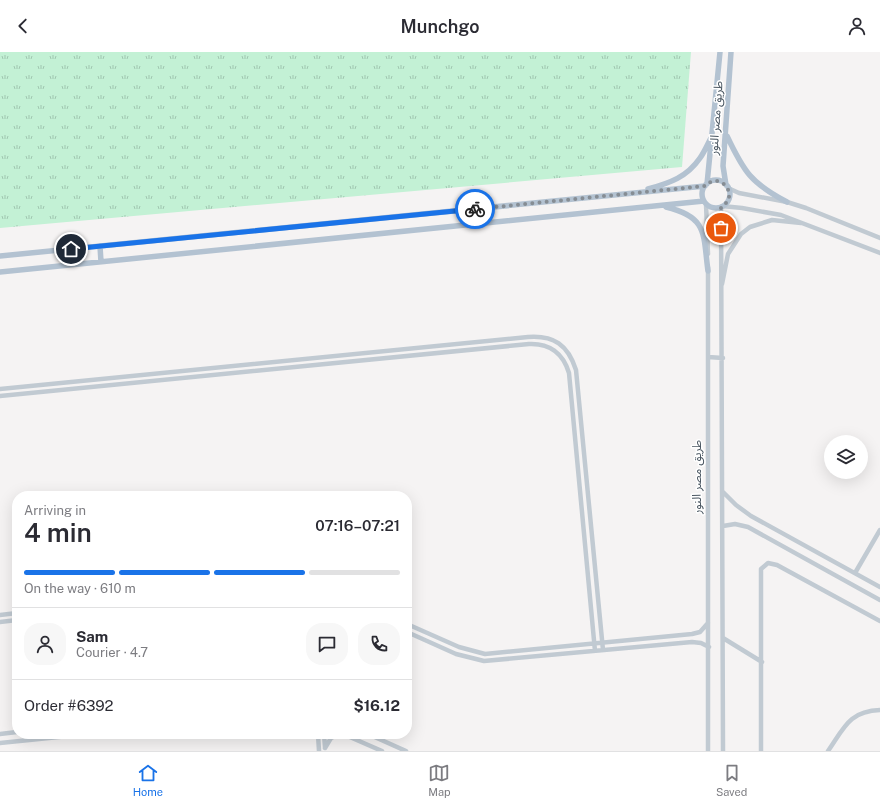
<!DOCTYPE html>
<html lang="en">
<head>
<meta charset="utf-8">
<style>
	:root { --surface:#fff; --page:#f7f7f7; --text:#2b2b33; --muted:#7c7c81; --line:#e1e1e2; --accent:#1a73e8 }
	body { margin:0; font-family:"Public Sans","Noto Sans Arabic",sans-serif; background:var(--page); color:var(--text); height:100vh; display:flex; flex-direction:column; font-size:15px; white-space:nowrap }
	* { box-sizing:border-box; margin:0 }
	p { font-size:13px; color:var(--muted) }
	.icon { flex:none; width:22px; height:22px; fill:none; stroke:currentColor; stroke-width:2; stroke-linecap:round; stroke-linejoin:round }
	.map { position:relative; flex:1; overflow:hidden }
	.panel { position:absolute; left:12px; top:439px; width:400px; height:248px; display:flex; flex-direction:column; background:var(--surface); border-radius:16px; box-shadow:0 4px 16px #0002 }
	.panel>* { flex:none }
	.controls { position:absolute; left:824px; top:383px; display:grid; gap:8px }
	.controls a { display:grid; place-items:center; width:44px; height:44px; border-radius:50%; background:var(--surface); box-shadow:0 4px 16px #0002; font-size:20px }
	.pin { position:absolute; display:grid; place-items:center; width:34px; height:34px; color:#fff; margin:-17px; border:2px solid #fff; border-radius:50%; box-shadow:0 1px 4px #0007 }
	.courier { position:absolute; display:grid; place-items:center; width:40px; height:40px; margin:-20px; border:3px solid #1a73e8; border-radius:50%; background:#fff; color:#222; box-shadow:0 1px 5px #0007 }
	.head em { font-style:normal; font-weight:600 }
	.head div { display:flex; flex-direction:column-reverse }
	.head { display:flex; align-items:center; justify-content:space-between; height:68px; padding:0 12px }
	h1 { font-size:26px; font-weight:600; line-height:30px }
	.bar { display:grid; grid-template-columns:repeat(4,1fr); gap:6px 4px; align-content:center; height:48px; padding:0 12px }
	.bar i { height:5px; border-radius:3px; background:var(--line) }
	.bar .active { background:var(--accent) }
	.bar p { grid-column:span 4 }
	.line { display:flex; align-items:center; gap:10px; padding:0 12px; border-top:1px solid var(--line) }
	.line div { flex:1 }
	.round { display:grid; place-items:center; flex:none; width:42px; height:42px; border-radius:16px; background:var(--page) }
	header { display:flex; justify-content:space-between; align-items:center; height:52px; padding:0 12px; background:var(--surface); font-size:18px; font-weight:600 }
	.tabs { display:flex; justify-content:space-around; align-items:center; height:56px; border-top:1px solid var(--line); background:var(--surface); font-size:11px; color:var(--muted) }
	.tabs a { display:grid; justify-items:center; gap:2px }
	.tabs .active { color:var(--accent) }
	.map>svg:first-child { display:block }
	.grass { fill:url(#grass-tufts) }
	.lines { fill:none; stroke-linecap:round; stroke-linejoin:round }
	.minor { stroke:#c1cad2; stroke-width:4.5 }
	.major { stroke:#b3c2d1; stroke-width:5.5 }
	.done { stroke:#868d94; stroke-width:4; stroke-dasharray:0 7.2 }
	.route { stroke:#1a73e8; stroke-width:5 }
	.labels { text-anchor:middle; stroke-width:3; stroke-linejoin:round; paint-order:stroke }
	.street-label { font-size:12px; fill:#4a5661; stroke:#fff }
</style>
</head>
<body>
<header><svg class="icon" aria-label="back" viewBox="0 0 24 24"><path d="M15 5l-7 7 7 7"/></svg>Munchgo<svg class="icon" aria-label="person" viewBox="0 0 24 24"><circle cx="12" cy="8" r="4"/><path d="M4 21q1-7 8-7t8 7"/></svg></header>
<div class="map">
<svg width="880" height="699" viewBox="0 0 880 699">
	<defs>
		<pattern id="grass-tufts" width="24" height="20" patternUnits="userSpaceOnUse"><rect width="24" height="20" fill="#c3f1d5"/><path d="M3 7l-1-3M5 7V3M7 7l1-3M15 17l-1-3M17 17v-4M19 17l1-3" fill="none" stroke="#a0c6b0"/></pattern>
	</defs>
	<rect width="100%" height="100%" fill="#f5f3f3"/>
	<!-- grass -->
	<path class="grass" d="M0 0H691L682 115 0 176Z"/>
	<g class="lines">
		<!-- minor -->
		<path class="minor" d="M728 136 739 141 787 150 806 156 880 186
			M706 152 708 202
			M722 154 742 156 781 163 880 201
			M721 155 723 699
			M722 232 728 202 741 182 750 175 772 168 801 171
			M708 305 723 306
			M0 337 528 285C554 283 568 293 576 318L603 598
			M0 344 529 292C549 291 563 301 569 321L595 599
			M723 440 736 453 751 464 880 535
			M723 474 735 472 748 475 880 548
			M855 521 880 478
			M0 563 17 561
			M0 570 17 568
			M407 572 459 595 485 602 692 582 700 580 708 571
			M407 580 456 602 484 609 692 590 701 591 709 595
			M723 586 762 610
			M0 682 17 680
			M318 682 319 699
			M324 682 325 695
			M343 682 382 699
			M368 682 406 699
			M0 691 88 682
			M325 696 331 686 340 682
			M708 699V215
			M761 699V517L768 511 777 513 880 569
			M828 699C844 676 849 659 880 658"/>
		<!-- major -->
		<path class="major" d="M727 84C744 120 751 131 787 150
			M702 142a14 14 0 1 1 28 0a14 14 0 1 1-28 0Z
			M707 132 720 0
			M726 133 723 114 731 0
			M648 137C670 131 687 125 700 106 705 99 708 91 712 84
			M666 155C708 165 703 182 708 219
			M100 194 101 210
			M0 204 705 134
			M0 220 704 149"/>
	</g>
	<g class="lines">
		<!-- done -->
		<path class="done" d="M475 157 705 134C720 118 741 144 721 155V176"/>
		<!-- route -->
		<path class="route" d="M71 197 475 157"/>
	</g>
	<g class="labels">
		<!-- street labels -->
		<g class="street-label">
			<text transform="translate(716 66) rotate(-86)" y="4">طريق مصر النور</text>
			<text transform="translate(697 425) rotate(-90)" y="4">طريق مصر النور</text>
		</g>
	</g>
</svg>
<div class="controls">
<a><svg class="icon" aria-label="layers" viewBox="0 0 24 24"><path d="M12 4l9 5-9 5-9-5zM3 14l9 5 9-5"/></svg></a>
</div>
<div class="pin" style="left:721px;top:176px;background:#ea580c"><svg class="icon" aria-label="bag" viewBox="0 0 24 24"><path d="M5 8h14l-1 12H6zM9 8a3 3 0 0 1 6 0"/></svg></div>
<div class="pin" style="left:71px;top:197px;background:#1f2937"><svg class="icon" aria-label="home" viewBox="0 0 24 24"><path d="M3 11l9-7 9 7M6 9v11h12V9"/></svg></div>
<div class="courier" style="left:475px;top:157px"><svg class="icon" aria-label="bike" viewBox="0 0 24 24"><circle cx="6" cy="16" r="4"/><circle cx="18" cy="16" r="4"/><path d="M6 16l4-8h5l3 8M10 8l3 8H6M13 5h3"/></svg></div>
<section class="panel">
<div class="head"><div><h1>4 min</h1><p>Arriving in</p></div><em>07:16–07:21</em></div>
<div class="bar"><i class="active"></i><i class="active"></i><i class="active"></i><i></i><p>On the way · 610 m</p></div>
<div class="line" style="height:72px"><a class="round"><svg class="icon" aria-label="person" viewBox="0 0 24 24"><circle cx="12" cy="8" r="4"/><path d="M4 21q1-7 8-7t8 7"/></svg></a><div><b>Sam</b><p>Courier · 4.7</p></div><a class="round"><svg class="icon" aria-label="chat" viewBox="0 0 24 24"><path d="M4 5h16v11H9l-5 4z"/></svg></a><a class="round"><svg class="icon" aria-label="phone" viewBox="0 0 24 24"><path d="M5 4h4l2 5-3 2q2 4 5 5l2-3 5 2v4C11 20 4 13 5 4z"/></svg></a></div>
<div class="line" style="height:52px"><div>Order #6392</div><b>$16.12</b></div>
</section>
</div>
<nav class="tabs">
<a class="active"><svg class="icon" aria-label="home" viewBox="0 0 24 24"><path d="M3 11l9-7 9 7M6 9v11h12V9"/></svg>Home</a>
<a><svg class="icon" aria-label="map" viewBox="0 0 24 24"><path d="M3 6l6-2 6 2 6-2v14l-6 2-6-2-6 2zM9 4v14M15 6v14"/></svg>Map</a>
<a><svg class="icon" aria-label="saved" viewBox="0 0 24 24"><path d="M7 4h10v16l-5-4-5 4z"/></svg>Saved</a>
</nav>
</body>
</html>
